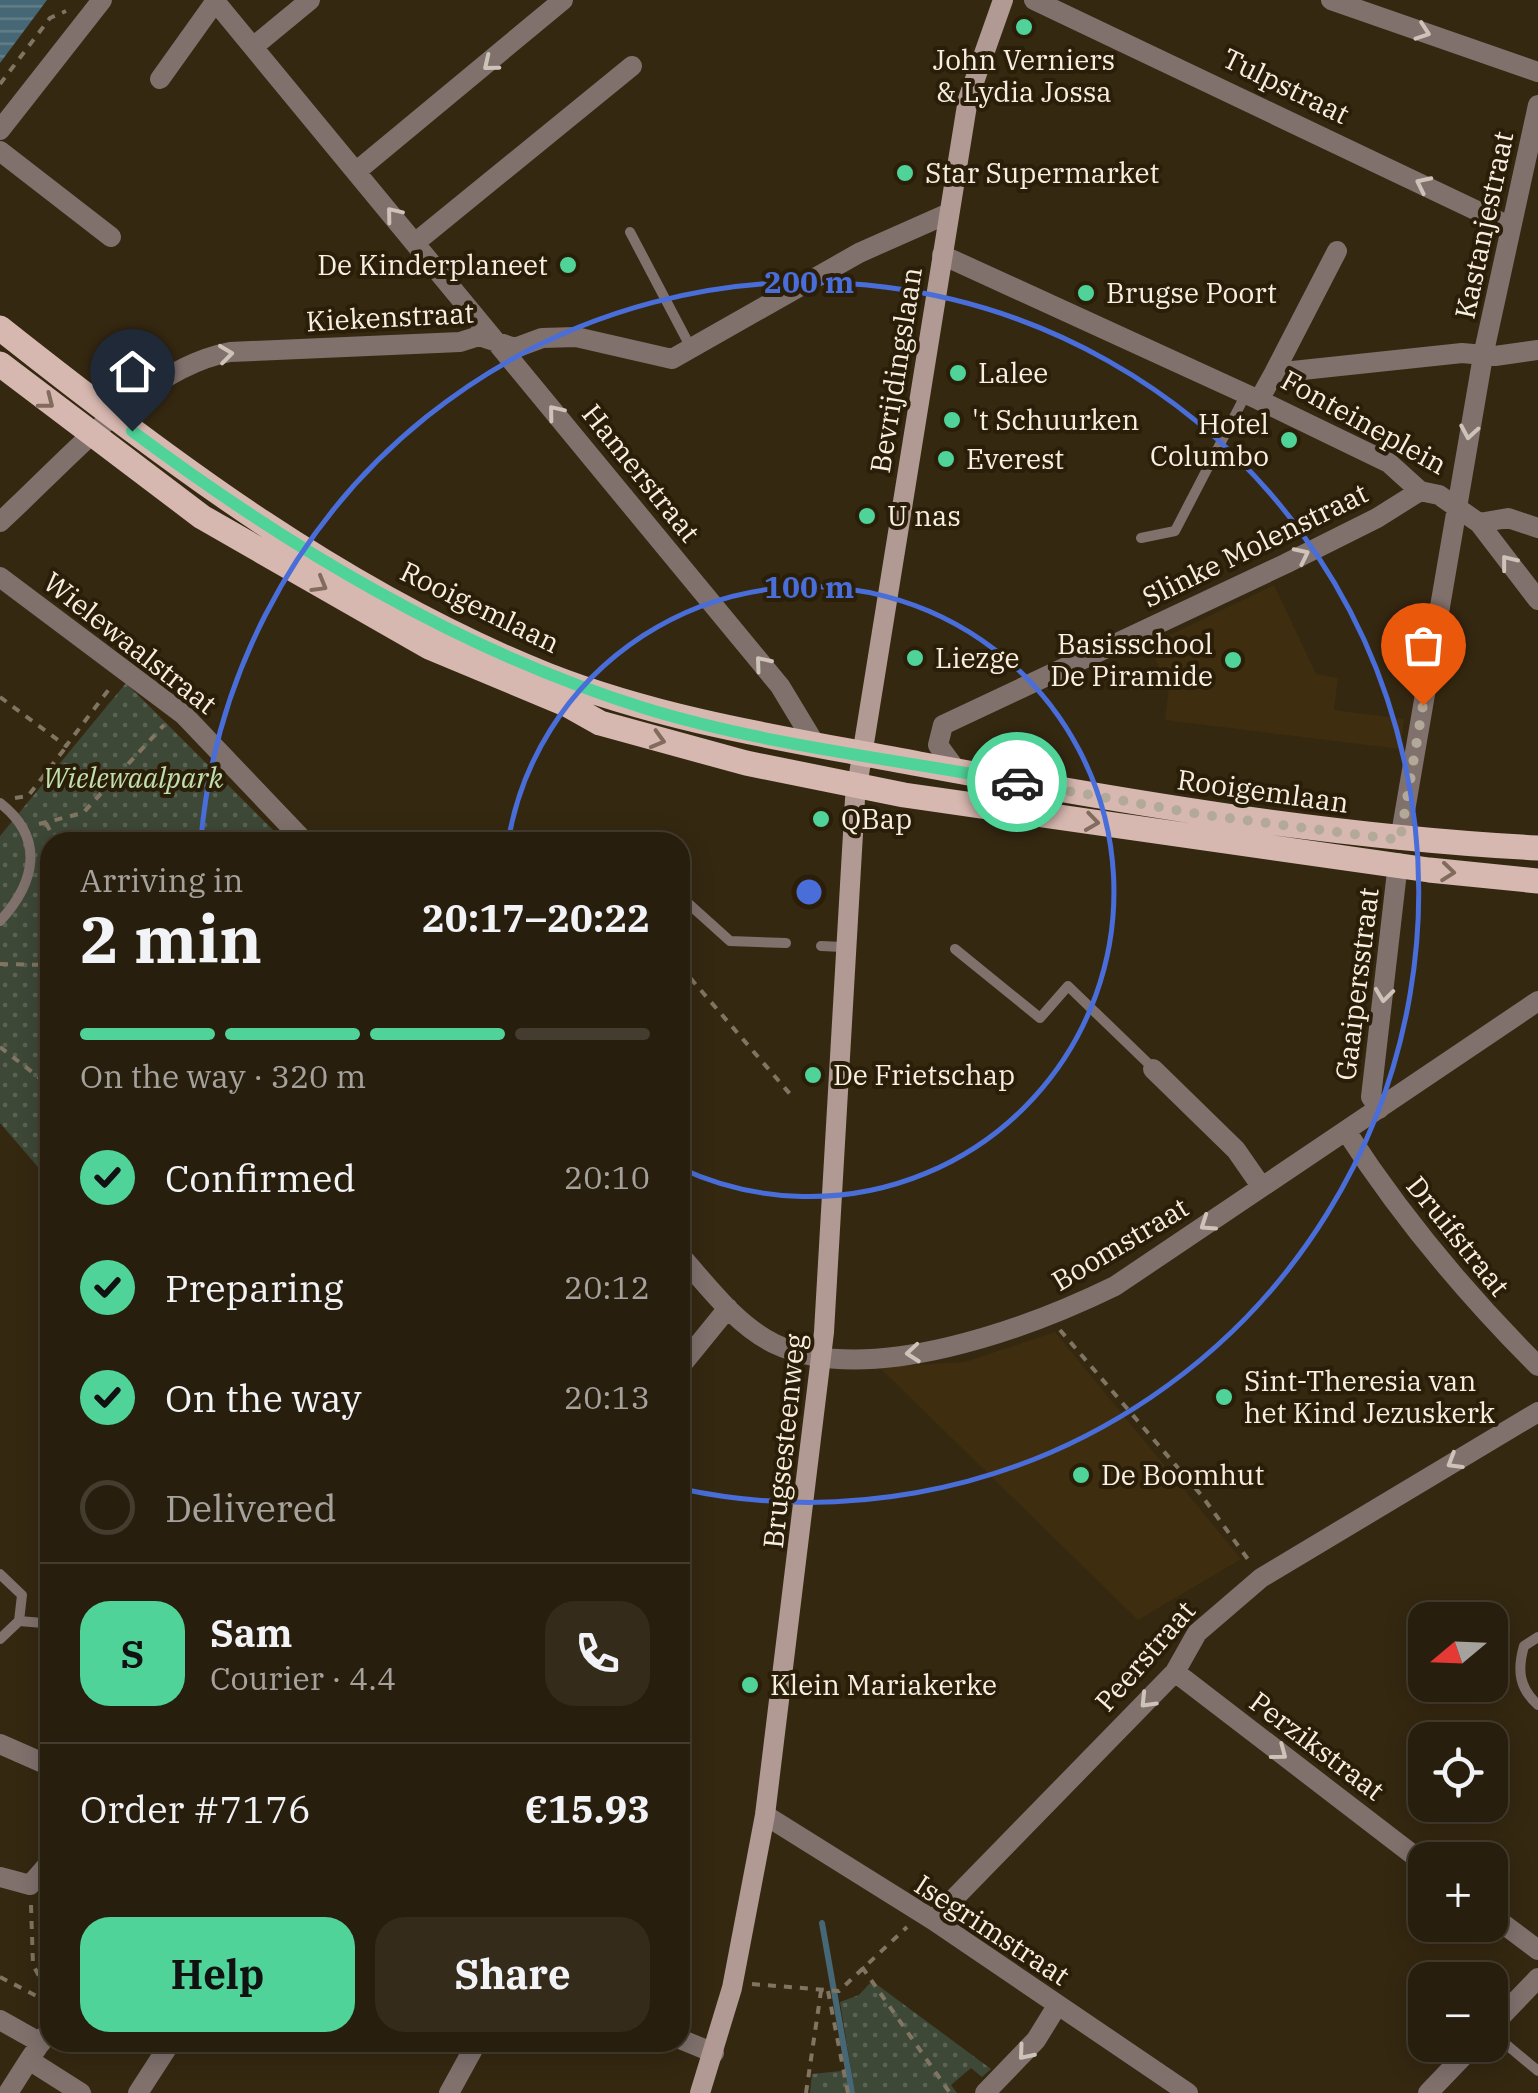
<!DOCTYPE html>
<html lang="en">
<head>
<meta charset="utf-8">
<style>
	:root { --surface:#281e0d; --page:#342b1b; --text:#f1f3f6; --muted:#a5a29d; --line:#443c2e; --accent:#4fd399 }
	body { margin:0; font-family:"IBM Plex Serif",serif; background:var(--page); color:var(--text); height:100vh; display:flex; flex-direction:column; font-size:38px; white-space:nowrap }
	* { box-sizing:border-box; margin:0 }
	p { font-size:32px; color:var(--muted) }
	.icon { flex:none; width:55px; height:55px; fill:none; stroke:currentColor; stroke-width:2; stroke-linecap:round; stroke-linejoin:round }
	.map { position:relative; flex:1; overflow:hidden }
	.sheet { position:absolute; left:40px; top:832px; width:650px; height:1220px; display:flex; flex-direction:column; background:var(--surface); border-radius:30px; box-shadow:0 5px 25px #0003,0 0 0 2px var(--line) }
	.sheet>* { flex:none }
	.needle { width:65px; rotate:251deg }
	.tools { position:absolute; left:1408px; top:1602px; display:grid; gap:20px }
	.tools a { display:grid; place-items:center; width:100px; height:100px; border-radius:20px; background:var(--surface); box-shadow:0 5px 25px #0003,0 0 0 2px var(--line); font-size:50px }
	.pin { position:absolute; display:grid; place-items:center; width:85px; height:85px; color:#fff; margin:-102px -42px; border-radius:50% 50% 50% 0; rotate:-45deg; box-shadow:0 0 10px #0007 }
	.pin .icon { rotate:45deg }
	.courier { position:absolute; display:grid; place-items:center; width:100px; height:100px; margin:-50px; border:8px solid #4fd399; border-radius:50%; background:#fff; color:#222; box-shadow:0 2px 12px #0007 }
	.overview em { font-style:normal; font-weight:800 }
	.overview div { display:flex; flex-direction:column-reverse }
	.overview { display:flex; align-items:center; justify-content:space-between; height:170px; padding:0 40px }
	h1 { font-size:65px; font-weight:800; line-height:75px }
	.bar { display:grid; grid-template-columns:repeat(4,1fr); gap:15px 10px; align-content:center; height:120px; padding:0 40px }
	.bar i { height:12px; border-radius:8px; background:var(--line) }
	.bar .on { background:var(--accent) }
	.bar p { grid-column:span 4 }
	.line { display:flex; align-items:center; gap:25px; padding:0 40px; border-top:2px solid var(--line) }
	.line div { flex:1 }
	.round { display:grid; place-items:center; flex:none; width:105px; height:105px; border-radius:30px; background:var(--page) }
	ol { padding:0 40px; list-style:none }
	li { display:flex; align-items:center; gap:30px; height:110px }
	li p { margin-inline-start:auto }
	li .icon { padding:10px; border-radius:50%; background:var(--accent); color:#111; stroke-width:4 }
	li:last-child { color:var(--muted) }
	li i { width:55px; height:55px; border:5px solid var(--line); border-radius:50% }
	.primary-button { display:flex; gap:20px; margin-top:auto; padding:20px 40px }
	.primary-button a { flex:1; height:115px; border-radius:30px; background:var(--accent); color:#111; font-size:40px; font-weight:800; line-height:115px; text-align:center }
	.primary-button a+a { background:var(--page); color:var(--text) }
	.map>svg:first-child { display:block }
	.built { fill:#3e2d0f }
	.grass { fill:url(#grass-dots) }
	.water { fill:url(#water-rules) }
	.lines { fill:none; stroke-linecap:round; stroke-linejoin:round }
	.stream { stroke:#466775; stroke-width:6 }
	.path { stroke:#807562; stroke-width:4; stroke-dasharray:8 8; stroke-linecap:butt }
	.lane { stroke:#80716d; stroke-width:10 }
	.street { stroke:#80716d; stroke-width:20 }
	.secondary { stroke:#b19a93; stroke-width:20 }
	.primary { stroke:#d7b8b0; stroke-width:25 }
	.oneway { stroke:#cdc3b8 }
	.oneway2 { stroke:#816b5c }
	.done { stroke:#b3a998; stroke-width:10; stroke-dasharray:0 18 }
	.route { stroke:#4fd399; stroke-width:12 }
	.ring { fill:none; stroke:#496eda; stroke-width:5 }
	.poi-dot { fill:#4fd399; stroke:#2b1e08; stroke-width:4 }
	.labels { text-anchor:middle; stroke-width:8; stroke-linejoin:round; paint-order:stroke }
	.poi-label { font-size:28px; fill:#f7efe1; stroke:#2b1e08; text-anchor:start }
	.street-label { font-size:28px; fill:#f7efe1; stroke:#2b1e08 }
	.park-label { font-size:28px; font-style:italic; fill:#c2e0af; stroke:#2b1e08 }
	.centre { fill:#496eda; stroke:#2b1e08; stroke-width:5 }
	.ring-label { font-size:30px; text-anchor:middle; font-weight:bold; fill:#496eda; stroke:#2b1e08; stroke-width:8; stroke-linejoin:round; paint-order:stroke }
</style>
</head>
<body>
<div class="map">
<svg width="1538" height="2093" viewBox="0 0 1538 2093">
	<defs>
		<pattern id="grass-dots" width="8" height="8" patternUnits="userSpaceOnUse" patternTransform="scale(2.5)"><rect width="8" height="8" fill="#3e4837"/><path d="M2 2h.1M6 6h.1" fill="none" stroke="#5b6354" stroke-width="1.8" stroke-linecap="round"/></pattern>
		<pattern id="water-rules" width="6" height="5" patternUnits="userSpaceOnUse" patternTransform="scale(2.5)"><rect width="6" height="5" fill="#466775"/><path d="M0 2.5h6" fill="none" stroke="#617d88"/></pattern>
	</defs>
	<rect width="100%" height="100%" fill="#352811"/>
	<!-- built -->
	<path class="built" d="M1274 585 1316 674 1338 678 1334 710 1404 719 1400 749 1165 720 1170 680 1164 679 1149 645Z
		M1055 1332 1241 1559 1138 1620 879 1367 965 1362Z"/>
	<!-- grass -->
	<path class="grass" d="M126 683 285 842H50V1181L0 1123V836Z
		M872 1981 991 2069 982 2077 971 2068 951 2085 957 2093H810L812 2074 851 2070 840 2002 859 1995Z"/>
	<!-- water -->
	<path class="water" d="M0 0H47L0 63Z"/>
	<g class="lines">
		<!-- stream -->
		<path class="stream" d="M822 1923 852 2093"/>
		<!-- path -->
		<path class="path" d="M0 84 50 18 66 11
			M0 697 66 746 113 684
			M15 798 28 796 66 747
			M46 823 56 842
			M39 824 83 813 164 725
			M0 964 50 965
			M680 966 790 1094
			M0 1047 50 1086
			M1060 1330 1202 1496 1250 1562
			M31 1905 33 1965 50 1996
			M862 1967 950 2093
			M0 1977 50 2003
			M752 1984 839 1991 907 1927
			M828 1991 848 2093
			M806 2093 821 1991"/>
		<!-- lane -->
		<path class="lane" d="M630 232 691 348
			M1141 538 1175 531 1246 394
			M0 803C45 838 36 882 0 921
			M680 896 730 941 786 943
			M821 946 843 947
			M955 949 1040 1018 1068 986 1153 1068
			M0 1574 22 1595 19 1621
			M1538 1637 1524 1646C1517 1670 1519 1688 1538 1705
			M0 1639 19 1621 43 1623 50 1629
			M1490 2031 1538 2071"/>
		<!-- street -->
		<path class="street" d="M214 0 780 686 815 744
			M1034 0 1511 227
			M1331 0 1538 72
			M253 47 310 0
			M160 79 215 2
			M0 130 102 0
			M0 151 111 237
			M358 170 563 0
			M416 242 632 66
			M942 255 1259 400
			M1538 350 1495 356 1462 353 1274 373 1259 400 1389 463 1420 491 1439 495 1479 523 1538 600
			M1274 373 1337 251
			M0 522C65 463 144 368 230 352L460 342 479 336 515 348 542 338 576 337 672 359 859 253 947 214
			M1479 523 1508 518 1538 528
			M0 577 184 715 305 842
			M957 771 938 745 943 725 1285 564 1377 518 1420 491
			M1400 840 1483 356 1538 105
			M1153 1069 1236 1150 1261 1186
			M1379 1109 1371 1097 1398 863
			M1346 1131C1402 1218 1465 1293 1538 1366
			M680 1255C708 1286 736 1325 775 1344 868 1388 1029 1328 1115 1286L1538 1001
			M680 1367 728 1308
			M1175 1672 1425 1864
			M0 1744 50 1766
			M765 1815 933 1920 1188 2093
			M0 1877 30 1885 50 1862
			M1490 1914 1538 1950
			M933 1920 1175 1672 1197 1633 1261 1578 1538 1412
			M0 2020 41 2043
			M1490 2028 1538 1978
			M50 2029 29 2060 81 2093
			M680 2039 714 2053
			M8 2093 29 2060
			M138 2093 171 2042
			M449 2093 477 2042
			M985 2093 1036 2040 1057 2006
			M1428 2093 1474 2045"/>
		<!-- secondary -->
		<path class="secondary" d="M700 2093 732 1988 765 1815 824 1332 855 799 968 99 1003 0"/>
		<!-- primary -->
		<path class="primary" d="M0 328C169 462 346 595 547 675 667 722 794 740 919 764 1125 802 1329 837 1538 848
			M0 364 202 517 429 647 568 705 600 723 746 763 904 795 1429 870 1538 881"/>
	</g>
	<!-- one-way arrows -->
	<defs><path id="oneway-chevron" d="M-2-3.5L2.5 0L-2 3.5" fill="none" stroke-width="1.6" stroke-linecap="round" stroke-linejoin="round" transform="scale(2.5)"/></defs>
	<g class="oneway">
		<use href="#oneway-chevron" transform="translate(1423 32) rotate(19)"/>
		<use href="#oneway-chevron" transform="translate(490 64) rotate(141)"/>
		<use href="#oneway-chevron" transform="translate(1423 184) rotate(-154)"/>
		<use href="#oneway-chevron" transform="translate(393 214) rotate(-129)"/>
		<use href="#oneway-chevron" transform="translate(226 354) rotate(-7)"/>
		<use href="#oneway-chevron" transform="translate(555 412) rotate(-129)"/>
		<use href="#oneway-chevron" transform="translate(1469 432) rotate(100)"/>
		<use href="#oneway-chevron" transform="translate(1302 555) rotate(-26)"/>
		<use href="#oneway-chevron" transform="translate(1508 562) rotate(-128)"/>
		<use href="#oneway-chevron" transform="translate(762 663) rotate(-130)"/>
		<use href="#oneway-chevron" transform="translate(1384 995) rotate(97)"/>
		<use href="#oneway-chevron" transform="translate(1207 1224) rotate(146)"/>
		<use href="#oneway-chevron" transform="translate(913 1353) rotate(175)"/>
		<use href="#oneway-chevron" transform="translate(1454 1462) rotate(149)"/>
		<use href="#oneway-chevron" transform="translate(1147 1701) rotate(134)"/>
		<use href="#oneway-chevron" transform="translate(1280 1753) rotate(37)"/>
		<use href="#oneway-chevron" transform="translate(1025 2053) rotate(130)"/>
	</g>
	<g class="oneway2">
		<use href="#oneway-chevron" transform="translate(47 402) rotate(38)"/>
		<use href="#oneway-chevron" transform="translate(320 585) rotate(30)"/>
		<use href="#oneway-chevron" transform="translate(658 740) rotate(16)"/>
		<use href="#oneway-chevron" transform="translate(1092 822) rotate(8)"/>
		<use href="#oneway-chevron" transform="translate(1448 872) rotate(6)"/>
	</g>
	<g class="lines">
		<!-- done -->
		<path class="done" d="M1017 782 1204 815 1400 840 1423 705"/>
		<!-- route -->
		<path class="route" d="M132 431C288 547 458 650 644 708 764 745 894 759 1017 782"/>
	</g>
	<!-- distance rings -->
	<g class="ring">
		<path d="M508 842A305 305 0 1 1 680 1168"/>
		<path d="M201 839A610 610 0 1 1 682 1489"/>
	</g>
	<!-- markers -->
	<g class="poi-dot">
		<circle cx="1024" cy="27" r="10"/>
		<circle cx="905" cy="173" r="10"/>
		<circle cx="568" cy="265" r="10"/>
		<circle cx="1086" cy="293" r="10"/>
		<circle cx="958" cy="373" r="10"/>
		<circle cx="952" cy="420" r="10"/>
		<circle cx="1289" cy="440" r="10"/>
		<circle cx="946" cy="459" r="10"/>
		<circle cx="867" cy="516" r="10"/>
		<circle cx="915" cy="658" r="10"/>
		<circle cx="1233" cy="660" r="10"/>
		<circle cx="821" cy="819" r="10"/>
		<circle cx="813" cy="1075" r="10"/>
		<circle cx="1224" cy="1397" r="10"/>
		<circle cx="1081" cy="1475" r="10"/>
		<circle cx="750" cy="1685" r="10"/>
	</g>
	<g class="labels">
		<!-- poi labels -->
		<g class="poi-label">
			<text x="1024" y="70" text-anchor="middle">John Verniers<tspan x="1024" dy="32">&amp; Lydia Jossa</tspan></text>
			<text x="925" y="183">Star Supermarket</text>
			<text x="548" y="275" text-anchor="end">De Kinderplaneet</text>
			<text x="1106" y="303">Brugse Poort</text>
			<text x="978" y="383">Lalee</text>
			<text x="972" y="430">'t Schuurken</text>
			<text x="1269" y="434" text-anchor="end">Hotel<tspan x="1269" dy="32">Columbo</tspan></text>
			<text x="966" y="469">Everest</text>
			<text x="887" y="526">U nas</text>
			<text x="1213" y="654" text-anchor="end">Basisschool<tspan x="1213" dy="32">De Piramide</tspan></text>
			<text x="935" y="668">Liezge</text>
			<text x="841" y="829">QBap</text>
			<text x="833" y="1085">De Frietschap</text>
			<text x="1244" y="1391">Sint-Theresia van<tspan x="1244" dy="32">het Kind Jezuskerk</tspan></text>
			<text x="1101" y="1485">De Boomhut</text>
			<text x="770" y="1695">Klein Mariakerke</text>
		</g>
		<!-- street labels -->
		<g class="street-label">
			<text transform="translate(1286 86) rotate(26)" y="10">Tulpstraat</text>
			<text transform="translate(1484 225) rotate(-78)" y="10">Kastanjestraat</text>
			<text transform="translate(390 317) rotate(-3)" y="10">Kiekenstraat</text>
			<text transform="translate(896 370) rotate(-81)" y="10">Bevrijdingslaan</text>
			<text transform="translate(1364 422) rotate(29)" y="10">Fonteineplein</text>
			<text transform="translate(641 473) rotate(51)" y="10">Hamerstraat</text>
			<text transform="translate(1255 545) rotate(-26)" y="10">Slinke Molenstraat</text>
			<text transform="translate(480 607) rotate(26)" y="10">Rooigemlaan</text>
			<text transform="translate(130 643) rotate(38)" y="10">Wielewaalstraat</text>
			<text transform="translate(1263 791) rotate(8)" y="10">Rooigemlaan</text>
			<text transform="translate(1357 984) rotate(-83)" y="10">Gaaipersstraat</text>
			<text transform="translate(1458 1236) rotate(51)" y="10">Druifstraat</text>
			<text transform="translate(1120 1244) rotate(-31)" y="10">Boomstraat</text>
			<text transform="translate(784 1441) rotate(-84)" y="10">Brugsesteenweg</text>
			<text transform="translate(1145 1656) rotate(-49)" y="10">Peerstraat</text>
			<text transform="translate(1317 1746) rotate(37)" y="10">Perzikstraat</text>
			<text transform="translate(992 1930) rotate(33)" y="10">Isegrimstraat</text>
		</g>
		<!-- park labels -->
		<g class="park-label">
			<text x="133" y="788">Wielewaalpark</text>
		</g>
	</g>
	<circle cx="809" cy="892" r="15" class="centre"/>
	<g class="ring-label">
		<text x="809" y="293">200 m</text>
		<text x="809" y="598">100 m</text>
	</g>
</svg>
<div class="tools">
<a><svg class="needle" viewBox="-14 -14 28 28"><path d="M0-13l5 13h-10z" fill="#e53935"/><path d="M0 13l5-13h-10z" fill="#a5a29d"/></svg></a>
<a><svg class="icon" aria-label="locate" viewBox="0 0 24 24"><circle cx="12" cy="12" r="6"/><path d="M12 2v4M12 18v4M2 12h4M18 12h4"/></svg></a>
<a>+</a>
<a>−</a>
</div>
<div class="pin" style="left:1423px;top:705px;background:#ea580c"><svg class="icon" aria-label="bag" viewBox="0 0 24 24"><path d="M5 8h14l-1 12H6zM9 8a3 3 0 0 1 6 0"/></svg></div>
<div class="pin" style="left:132px;top:431px;background:#1f2937"><svg class="icon" aria-label="home" viewBox="0 0 24 24"><path d="M3 11l9-7 9 7M6 9v11h12V9"/></svg></div>
<div class="courier" style="left:1017px;top:782px"><svg class="icon" aria-label="car" viewBox="0 0 24 24"><path d="M5 17H2v-5l4-1 3-4h7l3 4 3 1v5h-3M9 17h6M6 11h13"/><circle cx="7" cy="17" r="2"/><circle cx="17" cy="17" r="2"/></svg></div>
<section class="sheet">
<div class="overview"><div><h1>2 min</h1><p>Arriving in</p></div><em>20:17–20:22</em></div>
<div class="bar"><i class="on"></i><i class="on"></i><i class="on"></i><i></i><p>On the way · 320 m</p></div>
<ol>
<li><svg class="icon" aria-label="check" viewBox="0 0 24 24"><path d="M5 12l5 5 9-10"/></svg>Confirmed<p>20:10</p></li>
<li><svg class="icon" aria-label="check" viewBox="0 0 24 24"><path d="M5 12l5 5 9-10"/></svg>Preparing<p>20:12</p></li>
<li><svg class="icon" aria-label="check" viewBox="0 0 24 24"><path d="M5 12l5 5 9-10"/></svg>On the way<p>20:13</p></li>
<li><i></i>Delivered</li>
</ol>
<div class="line" style="height:180px"><b class="round" style="background:var(--accent);color:#111">S</b><div><b>Sam</b><p>Courier · 4.4</p></div><a class="round"><svg class="icon" aria-label="phone" viewBox="0 0 24 24"><path d="M5 4h4l2 5-3 2q2 4 5 5l2-3 5 2v4C11 20 4 13 5 4z"/></svg></a></div>
<div class="line" style="height:130px"><div>Order #7176</div><b>€15.93</b></div>
<div class="primary-button"><a>Help</a><a>Share</a></div>
</section>
</div>
</body>
</html>
